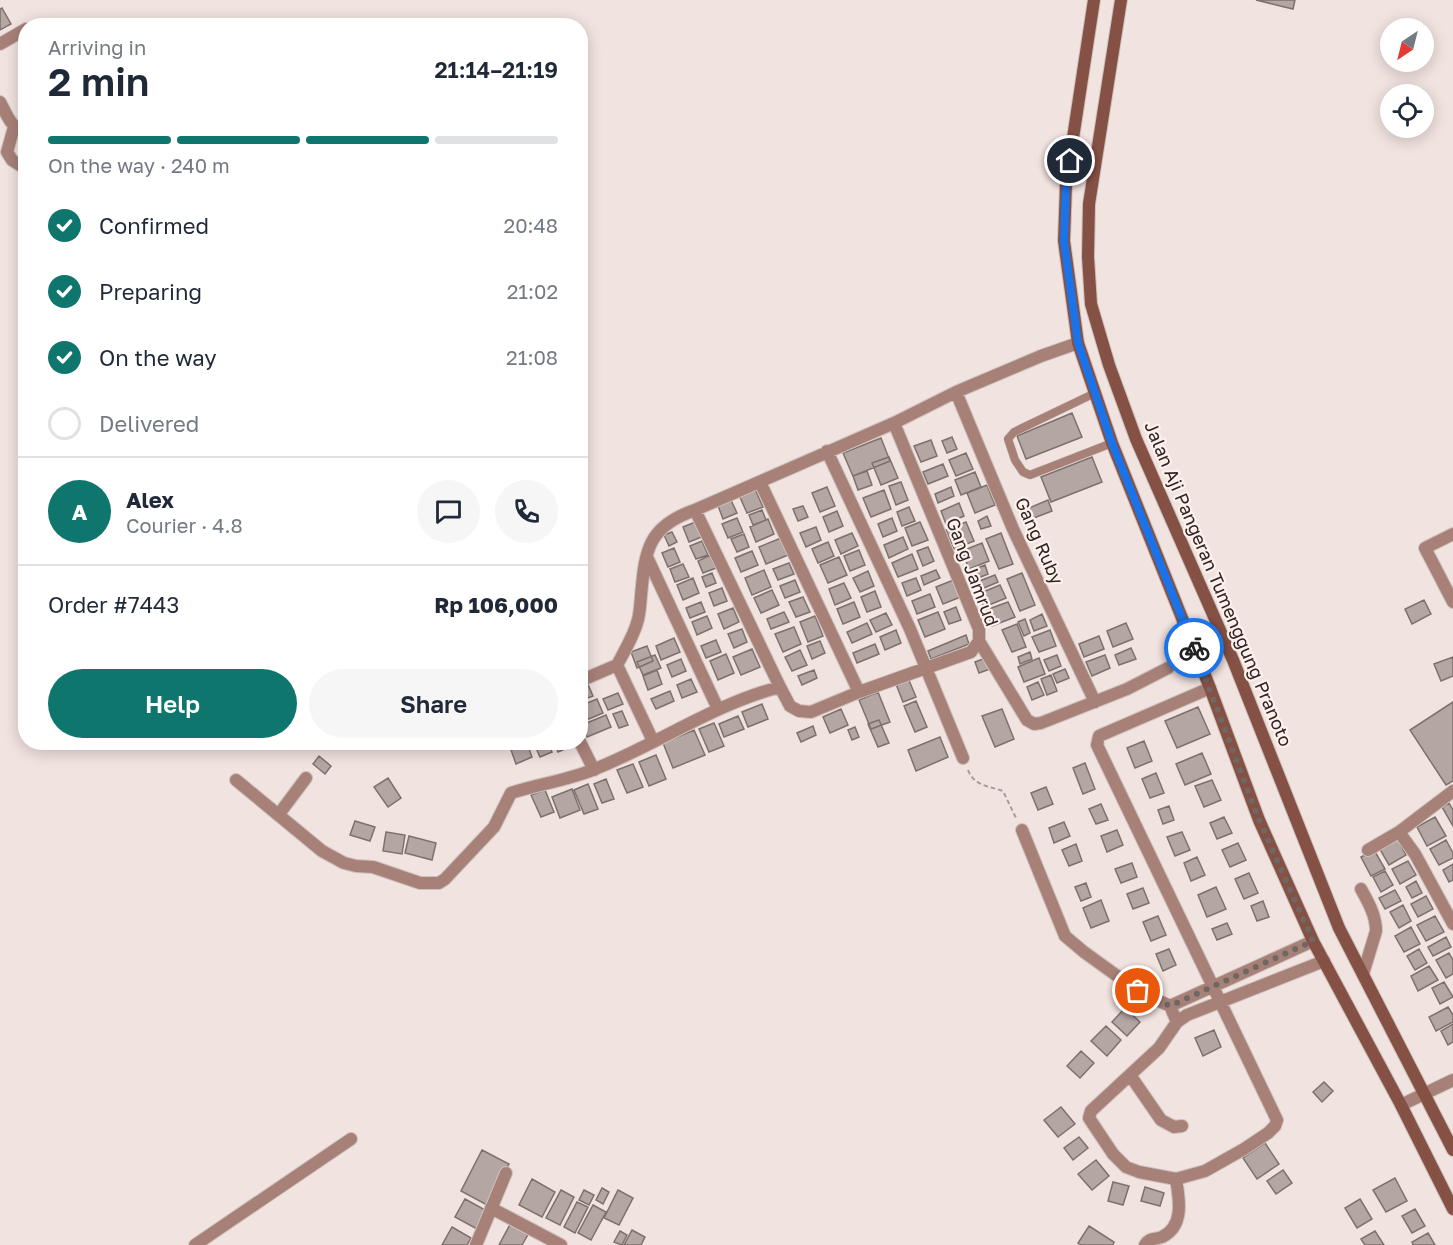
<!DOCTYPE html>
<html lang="en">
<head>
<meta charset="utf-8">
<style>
	:root { --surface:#fff; --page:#f6f6f7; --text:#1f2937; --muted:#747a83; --line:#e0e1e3; --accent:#0f766e }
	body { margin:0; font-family:"Golos Text",sans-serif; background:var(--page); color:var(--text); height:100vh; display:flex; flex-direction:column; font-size:22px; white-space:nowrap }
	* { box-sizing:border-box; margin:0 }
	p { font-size:20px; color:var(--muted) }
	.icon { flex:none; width:33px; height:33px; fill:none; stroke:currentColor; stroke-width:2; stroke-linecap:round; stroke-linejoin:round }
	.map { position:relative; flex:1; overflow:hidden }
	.panel { position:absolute; left:18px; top:18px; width:570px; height:732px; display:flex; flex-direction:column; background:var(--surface); border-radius:24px; box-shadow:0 3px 15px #0003 }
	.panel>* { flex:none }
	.needle { width:39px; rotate:215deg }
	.controls { position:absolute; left:1380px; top:18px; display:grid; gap:12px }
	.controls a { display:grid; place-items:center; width:54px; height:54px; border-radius:50%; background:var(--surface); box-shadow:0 3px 15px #0003; font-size:30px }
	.pin { position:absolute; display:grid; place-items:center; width:51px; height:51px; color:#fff; margin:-26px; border:3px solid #fff; border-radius:50%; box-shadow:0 2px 6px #0007 }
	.courier { position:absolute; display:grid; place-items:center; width:60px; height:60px; margin:-30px; border:4px solid #1a73e8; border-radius:50%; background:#fff; color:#222; box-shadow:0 2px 8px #0007 }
	.summary em { font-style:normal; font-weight:600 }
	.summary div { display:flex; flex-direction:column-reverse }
	.summary { display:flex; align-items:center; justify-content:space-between; height:102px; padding:0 30px }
	h1 { font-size:39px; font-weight:600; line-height:45px }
	.bar { display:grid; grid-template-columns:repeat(4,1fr); gap:9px 6px; align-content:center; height:72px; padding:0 30px }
	.bar i { height:8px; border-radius:4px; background:var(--line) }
	.bar .selected { background:var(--accent) }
	.bar p { grid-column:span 4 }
	.line { display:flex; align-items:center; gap:15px; padding:0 30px; border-top:2px solid var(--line) }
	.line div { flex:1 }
	.round { display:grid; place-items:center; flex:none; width:63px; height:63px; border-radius:32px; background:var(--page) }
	ol { padding:0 30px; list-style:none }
	li { display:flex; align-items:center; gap:18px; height:66px }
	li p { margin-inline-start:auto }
	li .icon { padding:6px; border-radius:50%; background:var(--accent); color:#fff; stroke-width:4 }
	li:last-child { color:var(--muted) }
	li i { width:33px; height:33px; border:3px solid var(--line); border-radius:50% }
	.primary-button { display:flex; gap:12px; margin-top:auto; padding:12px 30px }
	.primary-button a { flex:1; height:69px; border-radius:36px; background:var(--accent); color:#fff; font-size:24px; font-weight:600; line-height:69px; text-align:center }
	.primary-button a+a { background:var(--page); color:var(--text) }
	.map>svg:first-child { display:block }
	.building { fill:#b4a6a3; stroke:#7e716d; stroke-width:1.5 }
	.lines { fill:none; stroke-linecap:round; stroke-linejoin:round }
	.service-casing { stroke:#cdc1bd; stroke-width:9 }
	.minor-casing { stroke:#cdc1bd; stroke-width:14 }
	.secondary-casing { stroke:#cdc1bd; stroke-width:14 }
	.path { stroke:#a69b98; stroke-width:2; stroke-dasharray:4.5 3; stroke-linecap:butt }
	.service { stroke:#a78178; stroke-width:8 }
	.minor { stroke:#a78178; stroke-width:12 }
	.secondary { stroke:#855144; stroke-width:12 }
	.done { stroke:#706765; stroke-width:6; stroke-dasharray:0 10.8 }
	.route { stroke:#1a73e8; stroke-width:8 }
	.labels { text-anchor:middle; stroke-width:4.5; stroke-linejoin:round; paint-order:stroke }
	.street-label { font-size:18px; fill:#2a2423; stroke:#fff0ec }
</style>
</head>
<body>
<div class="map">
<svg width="1453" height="1245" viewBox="0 0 1453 1245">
	<rect width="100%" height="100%" fill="#f1e3df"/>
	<!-- building -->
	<path class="building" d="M1256 0H1295L1293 9Z
		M2 8 11 24 0 30V9Z
		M1072 413 1082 437 1026 459 1017 436Z
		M952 437 957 449 947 453 942 441Z
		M881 438 890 461 853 476 843 453Z
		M931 440 937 456 921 462 914 446Z
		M966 453 973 469 956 476 949 460Z
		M889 457 898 478 881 485 872 463Z
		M1092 457 1102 482 1051 502 1041 477Z
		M943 464 948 476 928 484 923 472Z
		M867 471 872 485 858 490 853 476Z
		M975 472 981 487 961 495 955 480Z
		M901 482 908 500 896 505 889 486Z
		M987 485 995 505 975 513 967 493Z
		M827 487 835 506 820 512 812 493Z
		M951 487 954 496 938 503 935 494Z
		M755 489 763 507 747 513 739 495Z
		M884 490 891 509 871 517 863 498Z
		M730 498 737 513 723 519 717 503Z
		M1048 500 1052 511 1026 521 1022 511Z
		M959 503 964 516 946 524 941 511Z
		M803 506 808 517 798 521 793 509Z
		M909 507 915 521 902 526 897 512Z
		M762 510 766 520 753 525 749 515Z
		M837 511 843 526 829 532 823 517Z
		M987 516 991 526 981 529 978 521Z
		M737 518 743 532 728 538 722 524Z
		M892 518 897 531 883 537 878 524Z
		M768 519 774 534 756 542 750 527Z
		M698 521 704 536 689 542 683 527Z
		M920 522 928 540 912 546 905 528Z
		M966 522 974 541 954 549 946 530Z
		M816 527 821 540 806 547 800 533Z
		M672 532 677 542 669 546 664 535Z
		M852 533 858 546 841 554 835 540Z
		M1001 533 1013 564 999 569 986 539Z
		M744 534 749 547 737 552 731 539Z
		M903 537 908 549 889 558 884 545Z
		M781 538 788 555 766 564 759 547Z
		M702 541 708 555 696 559 690 546Z
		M828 542 834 556 818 563 812 549Z
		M982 543 989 561 969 569 962 551Z
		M928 547 934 561 923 566 917 551Z
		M674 548 680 562 668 567 662 553Z
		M859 550 865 565 850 571 844 556Z
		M752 551 758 565 741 572 735 558Z
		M912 554 918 569 898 577 892 563Z
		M710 555 716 568 703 573 698 561Z
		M839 557 847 575 828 583 820 565Z
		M789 563 794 574 778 580 773 569Z
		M683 564 689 577 675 582 670 569Z
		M985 565 988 574 971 581 968 572Z
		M764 570 771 587 752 595 745 578Z
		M936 570 940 578 924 585 921 576Z
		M868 571 874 586 860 592 853 578Z
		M712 573 716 583 706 587 702 577Z
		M1022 573 1035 605 1020 611 1007 579Z
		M995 575 998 582 977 591 974 583Z
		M693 578 699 593 683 600 677 585Z
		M916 578 921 590 907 596 902 583Z
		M956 579 963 596 943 604 936 587Z
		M795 580 800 592 785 598 780 586Z
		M844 583 851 598 835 605 829 589Z
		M1000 585 1006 598 984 607 978 594Z
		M722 588 727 601 714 606 709 593Z
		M772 590 779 605 761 613 754 598Z
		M875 591 881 607 867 612 861 597Z
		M930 594 935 607 917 614 912 601Z
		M803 597 810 612 796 617 789 602Z
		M1424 600 1431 614 1412 624 1405 609Z
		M701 602 705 612 690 618 686 608Z
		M854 602 860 617 843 624 837 609Z
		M1008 602 1015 617 992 626 986 610Z
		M956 607 961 620 949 624 944 612Z
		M733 608 739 622 724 629 718 614Z
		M784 612 789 622 771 629 767 619Z
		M938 612 945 629 925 637 918 620Z
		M886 613 892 625 876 632 870 620Z
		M1042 614 1047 626 1034 631 1030 620Z
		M707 616 712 628 697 635 692 622Z
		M815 616 823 636 808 642 800 622Z
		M1025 619 1030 633 1024 636 1018 622Z
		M867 623 872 634 852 643 847 632Z
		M1126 623 1133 639 1113 647 1107 631Z
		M1017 624 1026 647 1012 652 1002 630Z
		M794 627 801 644 783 652 775 634Z
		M742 629 747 642 734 648 728 634Z
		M896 630 901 643 885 650 880 637Z
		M1050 630 1056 646 1039 652 1032 637Z
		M966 635 969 644 931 659 928 651Z
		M1099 636 1104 649 1084 657 1079 644Z
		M674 638 680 652 661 660 656 646Z
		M716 640 721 652 706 658 701 646Z
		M820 641 825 653 812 659 807 646Z
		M875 644 879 654 857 663 853 653Z
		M647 646 653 661 637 668 631 652Z
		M1131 648 1136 659 1119 665 1115 655Z
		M752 649 760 667 741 675 733 657Z
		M800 650 807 665 792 671 785 657Z
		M1030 652 1032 659 1020 664 1018 657Z
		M726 654 734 673 718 680 710 661Z
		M655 655 661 668 643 675 637 662Z
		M1057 655 1061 666 1049 671 1044 660Z
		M1105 655 1110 668 1092 676 1086 662Z
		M1453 657V676L1441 681 1434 664Z
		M986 658 990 669 979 673 975 662Z
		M1039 658 1045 674 1024 682 1018 667Z
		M681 659 686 671 672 677 667 665Z
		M1065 669 1069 678 1057 683 1053 674Z
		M657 670 662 684 648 690 643 676Z
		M814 670 817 678 802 685 798 676Z
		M1051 675 1057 691 1047 695 1041 679Z
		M908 678 916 697 903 702 896 684Z
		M691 679 697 692 682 698 677 685Z
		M587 682 593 696 580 701V685Z
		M1038 682 1044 695 1032 700 1027 687Z
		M670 691 674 701 656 709 651 699Z
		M878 692 890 722 871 729 859 700Z
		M618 693 623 704 608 710 603 699Z
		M597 699 603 713 584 721 580 713V706Z
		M916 701 927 727 915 732 904 706Z
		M1453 702V781L1446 785 1410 730Z
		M762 704 768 719 748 727 742 712Z
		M1198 707 1210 734 1177 748 1165 721Z
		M841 709 848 725 830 733 823 717Z
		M1002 709 1014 739 995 747 982 716Z
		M622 711 628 725 619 728 613 714Z
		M606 715 611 727 587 737 582 725Z
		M738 716 744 729 724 737 719 724Z
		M879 720 889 743 878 747 868 724Z
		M714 723 724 746 709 752 699 729Z
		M813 726 816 735 801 742 797 733Z
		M855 727 859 737 852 740 848 730Z
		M694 730 705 755 673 768 663 743Z
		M940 737 948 757 916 771 908 750Z
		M1144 741 1152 761 1135 768 1127 748Z
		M554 742H570L572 746 558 752Z
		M527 743 532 757 516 764 511 750Z
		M548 743 552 752 540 757 536 748Z
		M1202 753 1211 774 1185 785 1176 764Z
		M656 755 666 779 649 786 639 762Z
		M319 756 331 766 325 774 313 764Z
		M1085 763 1095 789 1083 794 1073 768Z
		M633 764 643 787 627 793 617 770Z
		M1156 773 1164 793 1150 798 1142 779Z
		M388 778 401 798 388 807 374 787Z
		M606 779 614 799 602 803 594 784Z
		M1212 780 1221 800 1204 807 1195 786Z
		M588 784 598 809 584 814 574 790Z
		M1046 787 1053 804 1038 810 1031 793Z
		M572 789 580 810 560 818 552 797Z
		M545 790 554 812 541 817 531 795Z
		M1449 803 1453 810V826L1442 807Z
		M1101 804 1108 820 1096 824 1089 809Z
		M1169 806 1174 820 1163 824 1158 810Z
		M1224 817 1232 833 1217 839 1210 823Z
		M1435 817 1446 836 1427 846 1417 827Z
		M355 821 375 827 370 841 350 835Z
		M1064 822 1070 836 1054 843 1049 828Z
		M1117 830 1123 845 1107 852 1101 836Z
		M386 832 405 835 402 854 383 851Z
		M1182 832 1190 850 1175 856 1167 837Z
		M409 836 436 843 432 860 405 853Z
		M1396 836 1406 855 1389 865 1378 846Z
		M1446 840 1453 853V858L1439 865 1430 849Z
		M1238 843 1246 860 1230 867 1222 850Z
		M1076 844 1082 861 1069 866 1062 850Z
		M1374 850 1385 869 1371 876 1361 857Z
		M1197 857 1205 875 1191 881 1184 863Z
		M1408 861 1416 875 1400 884 1392 869Z
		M1132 863 1137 877 1121 883 1115 869Z
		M1453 864V880L1449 882 1443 870Z
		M1385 871 1393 885 1381 892 1373 877Z
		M1249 873 1258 893 1244 899 1235 879Z
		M1416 881 1422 893 1412 898 1406 887Z
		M1086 883 1091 897 1081 901 1075 887Z
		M1216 887 1226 909 1207 917 1198 895Z
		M1143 888 1149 903 1133 909 1127 894Z
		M1395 890 1401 901 1385 909 1379 898Z
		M1426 896 1433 909 1418 917 1411 904Z
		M1101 900 1109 921 1091 928 1083 908Z
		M1263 901 1269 917 1257 921 1251 906Z
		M1403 905 1411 921 1399 928 1390 912Z
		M1158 916 1166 935 1151 941 1143 922Z
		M1435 916 1444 932 1426 941 1417 925Z
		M1227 923 1232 934 1217 940 1212 929Z
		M1411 927 1420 944 1404 952 1395 936Z
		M1446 937 1451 947 1433 956 1428 947Z
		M1169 949 1176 965 1163 971 1156 954Z
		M1419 949 1427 963 1415 970 1407 956Z
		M1449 953 1453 960V974L1446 978 1436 960Z
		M1429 966 1438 980 1418 991 1411 976Z
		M1444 982 1453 997 1440 1004 1432 988Z
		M1448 1007 1453 1015V1022L1436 1031 1429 1017Z
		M1125 1008 1140 1022 1127 1036 1112 1022Z
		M1453 1024V1042L1448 1045 1441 1031Z
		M1106 1026 1121 1040 1107 1056 1091 1041Z
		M1214 1030 1221 1047 1203 1056 1195 1038Z
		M1081 1051 1094 1063 1080 1078 1067 1066Z
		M1324 1082 1333 1091 1322 1102 1313 1092Z
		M1061 1107 1075 1124 1058 1137 1044 1120Z
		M1079 1137 1088 1148 1073 1160 1064 1148Z
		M1265 1143 1279 1164 1257 1179 1243 1158Z
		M482 1150 509 1164 487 1205 461 1191Z
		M1096 1160 1109 1176 1092 1190 1078 1174Z
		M1283 1170 1292 1183 1276 1194 1267 1181Z
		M1395 1178 1407 1201 1386 1212 1373 1190Z
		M532 1179 555 1192 542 1217 519 1205Z
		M1113 1182 1129 1186 1123 1205 1108 1201Z
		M1145 1187 1164 1193 1160 1206 1141 1201Z
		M602 1188 609 1192 603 1204 596 1200Z
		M561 1190 574 1197 560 1225 546 1218Z
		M584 1190 594 1195 589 1205 579 1200Z
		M618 1190 633 1198 619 1225 604 1218Z
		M465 1199 487 1211 477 1229 455 1217Z
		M1360 1199 1372 1219 1357 1228 1345 1208Z
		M577 1202 588 1207 575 1233 564 1227Z
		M593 1205 606 1212 591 1240 578 1233Z
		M1415 1209 1425 1226 1412 1233 1402 1216Z
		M512 1221 530 1231 522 1245H499Z
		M1089 1226 1114 1242 1113 1245H1081L1078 1243Z
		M452 1227 471 1238 467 1245H442Z
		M632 1230 645 1237 641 1245H624Z
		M620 1231 627 1235 622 1245 614 1242Z
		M1375 1231 1384 1245H1365L1361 1239Z
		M1428 1233 1435 1245H1413L1412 1242Z"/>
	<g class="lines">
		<!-- service casing -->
		<g class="service-casing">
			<path id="service" d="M1095 393 1014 432 1008 439 1015 460 1023 472 1030 475 1112 443"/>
		</g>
		<!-- minor casing -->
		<g class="minor-casing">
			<path id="minor" d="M0 44 26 29
				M0 102C6 112 11 131 26 130
				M14 127 7 152 12 160 26 169
				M956 392 1013 529 1095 702
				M894 423 979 629V641L1027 720 1034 724 1041 723 1127 689 1168 668
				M827 451 910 629 963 758
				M760 482 859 692
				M695 510 780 687
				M1453 534 1425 548 1453 602
				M647 557 718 709
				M580 681 617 665
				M1210 688 1099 736 1097 745 1277 1120 1275 1126 1268 1133 1244 1149 1205 1171 1176 1179 1139 1172 1126 1167 1113 1154 1089 1118 1091 1111 1159 1048 1177 1022 1187 1015 1324 961
				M653 741 617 665C624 652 633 637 637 623 640 615 640 605 641 596 645 550 648 526 695 510L894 423 956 392 1041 356 1078 343
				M580 742 594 770
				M236 780 322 851 344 863 356 866 373 867 420 883H439L445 879 494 827 511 793C539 784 569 780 595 769 658 744 714 704 780 687L790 706 799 711 811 712 859 692 971 652 979 641
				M279 814 306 778
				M1022 830 1065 936 1084 952 1138 991 1170 1006 1177 1022
				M1399 832 1415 854 1453 924
				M1368 850 1399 832 1453 791
				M1361 889C1368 902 1376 915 1376 931L1363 974
				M1170 1006 1313 941
				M1130 1075 1161 1120 1174 1127 1182 1126
				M1401 1105 1453 1080
				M491 1208 561 1245
				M195 1245 351 1139
				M476 1245 506 1173
				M1145 1245C1150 1237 1154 1240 1162 1237 1185 1226 1179 1198 1176 1179"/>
		</g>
		<!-- secondary casing -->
		<g class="secondary-casing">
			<path id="secondary" d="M1094 0 1066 184 1064 241 1078 343 1112 443 1210 688 1259 820 1313 941 1401 1105 1453 1209
				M1121 0 1089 204 1088 257 1091 304 1109 365 1136 439 1233 660 1339 928 1453 1150"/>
		</g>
		<!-- path -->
		<path class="path" d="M968 770C974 786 989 786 1003 791L1017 820"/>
		<!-- service -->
		<use href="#service" class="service"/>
		<!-- minor -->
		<use href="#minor" class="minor"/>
		<!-- secondary -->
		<use href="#secondary" class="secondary"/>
	</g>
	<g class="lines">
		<!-- done -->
		<path class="done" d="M1138 991 1170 1006 1313 941 1259 820 1194 648"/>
		<!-- route -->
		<path class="route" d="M1070 161 1066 184 1064 241 1078 343 1112 443 1194 648"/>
	</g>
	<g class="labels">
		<!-- street labels -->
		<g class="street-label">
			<text transform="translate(1039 541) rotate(66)" y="6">Gang Ruby</text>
			<text transform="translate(972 572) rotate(69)" y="6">Gang Jamrud</text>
			<text transform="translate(1218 584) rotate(67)" y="6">Jalan Aji Pangeran Tumenggung Pranoto</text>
		</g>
	</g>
</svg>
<div class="controls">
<a><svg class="needle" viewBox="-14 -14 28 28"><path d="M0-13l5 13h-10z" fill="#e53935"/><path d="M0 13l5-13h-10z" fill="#747a83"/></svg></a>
<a><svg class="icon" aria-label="locate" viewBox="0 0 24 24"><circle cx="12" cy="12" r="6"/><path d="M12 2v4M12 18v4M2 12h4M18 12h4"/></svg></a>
</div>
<div class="pin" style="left:1138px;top:991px;background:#ea580c"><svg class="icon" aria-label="bag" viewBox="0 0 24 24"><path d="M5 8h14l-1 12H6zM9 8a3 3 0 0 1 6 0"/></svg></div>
<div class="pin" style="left:1070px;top:161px;background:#1f2937"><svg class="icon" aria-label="home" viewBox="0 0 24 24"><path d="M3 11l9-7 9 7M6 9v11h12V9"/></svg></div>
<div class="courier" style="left:1194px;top:648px"><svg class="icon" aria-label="bike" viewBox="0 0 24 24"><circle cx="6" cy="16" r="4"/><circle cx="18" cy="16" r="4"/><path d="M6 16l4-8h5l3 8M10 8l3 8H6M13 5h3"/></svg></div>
<section class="panel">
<div class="summary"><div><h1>2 min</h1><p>Arriving in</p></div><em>21:14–21:19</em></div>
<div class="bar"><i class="selected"></i><i class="selected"></i><i class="selected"></i><i></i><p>On the way · 240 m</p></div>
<ol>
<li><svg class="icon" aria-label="check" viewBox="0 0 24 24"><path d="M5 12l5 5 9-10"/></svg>Confirmed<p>20:48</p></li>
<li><svg class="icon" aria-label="check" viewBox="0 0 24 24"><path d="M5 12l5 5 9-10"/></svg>Preparing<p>21:02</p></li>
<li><svg class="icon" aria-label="check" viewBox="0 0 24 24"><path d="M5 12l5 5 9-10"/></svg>On the way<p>21:08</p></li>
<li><i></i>Delivered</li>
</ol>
<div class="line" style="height:108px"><b class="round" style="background:var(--accent);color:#fff">A</b><div><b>Alex</b><p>Courier · 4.8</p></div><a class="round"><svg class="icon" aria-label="chat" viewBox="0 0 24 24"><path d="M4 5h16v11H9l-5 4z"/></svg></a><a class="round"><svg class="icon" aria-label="phone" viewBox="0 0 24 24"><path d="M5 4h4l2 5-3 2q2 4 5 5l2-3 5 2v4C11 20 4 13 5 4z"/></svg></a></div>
<div class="line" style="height:78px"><div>Order #7443</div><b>Rp 106,000</b></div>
<div class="primary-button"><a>Help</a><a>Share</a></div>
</section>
</div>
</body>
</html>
